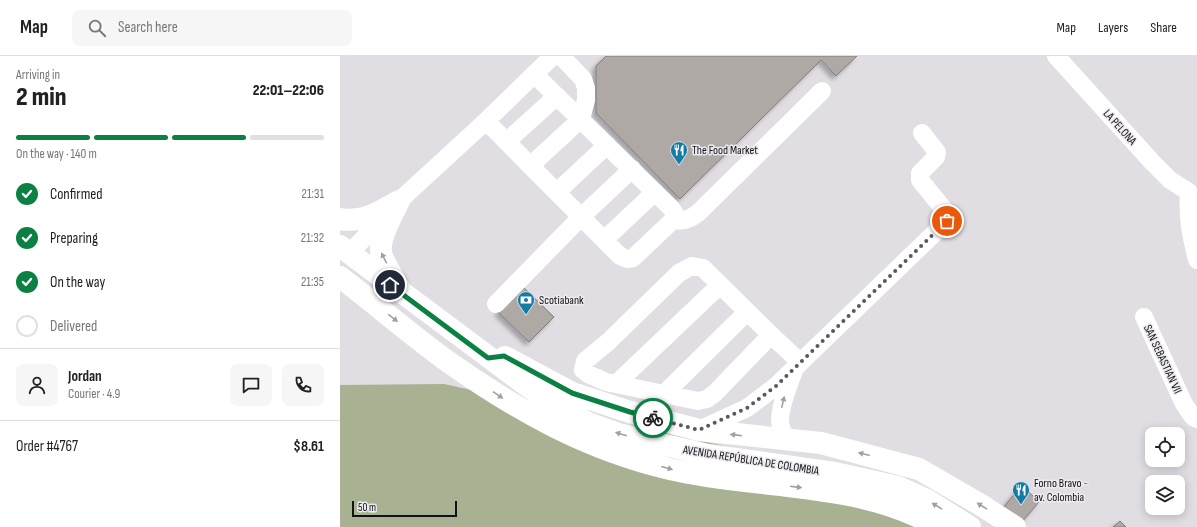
<!DOCTYPE html>
<html lang="en">
<head>
<meta charset="utf-8">
<style>
	:root { --surface:#fff; --page:#f6f6f6; --text:#222; --muted:#767676; --line:#e0e0e0; --accent:#0b8043 }
	body { margin:0; font-family:"Sofia Sans Condensed",sans-serif; background:var(--page); color:var(--text); height:100vh; display:flex; flex-direction:column; font-size:15px; white-space:nowrap }
	* { box-sizing:border-box; margin:0 }
	p { font-size:13px; color:var(--muted) }
	.icon { flex:none; width:22px; height:22px; fill:none; stroke:currentColor; stroke-width:2; stroke-linecap:round; stroke-linejoin:round }
	.map { position:relative; flex:1; overflow:hidden }
	.panel { display:flex; flex-direction:column; background:var(--surface); width:340px }
	.panel>* { flex:none }
	.fabs { position:absolute; left:805px; top:371px; display:grid; gap:8px }
	.fabs a { display:grid; place-items:center; width:40px; height:40px; border-radius:8px; background:var(--surface); box-shadow:0 2px 10px #0003; font-size:20px }
	.scale { position:absolute; left:12px; bottom:10px; width:105px; box-sizing:border-box; padding-left:4px; border:2px solid #121113; border-top:0; font-size:11px; line-height:14px; white-space:nowrap; color:#121113; -webkit-text-stroke:3px #edeaf0; paint-order:stroke }
	.pin { position:absolute; display:grid; place-items:center; width:34px; height:34px; color:#fff; margin:-17px; border:2px solid #fff; border-radius:50%; box-shadow:0 1px 4px #0007 }
	.courier { position:absolute; display:grid; place-items:center; width:40px; height:40px; margin:-20px; border:3px solid #0b8043; border-radius:50%; background:#fff; color:#222; box-shadow:0 1px 5px #0007 }
	.summary em { font-style:normal; font-weight:800 }
	.summary div { display:flex; flex-direction:column-reverse }
	.summary { display:flex; align-items:center; justify-content:space-between; height:68px; padding:0 16px }
	h1 { font-size:26px; font-weight:800; line-height:30px }
	.bar { display:grid; grid-template-columns:repeat(4,1fr); gap:6px 4px; align-content:center; height:48px; padding:0 16px }
	.bar i { height:5px; border-radius:3px; background:var(--line) }
	.bar .active { background:var(--accent) }
	.bar p { grid-column:span 4 }
	.line { display:flex; align-items:center; gap:10px; padding:0 16px; border-top:1px solid var(--line) }
	.line div { flex:1 }
	.round { display:grid; place-items:center; flex:none; width:42px; height:42px; border-radius:8px; background:var(--page) }
	ol { padding:0 16px; list-style:none }
	li { display:flex; align-items:center; gap:12px; height:44px }
	li p { margin-inline-start:auto }
	li .icon { padding:4px; border-radius:50%; background:var(--accent); color:#fff; stroke-width:4 }
	li:last-child { color:var(--muted) }
	li i { width:22px; height:22px; border:2px solid var(--line); border-radius:50% }
	header { display:flex; align-items:center; gap:24px; box-sizing:border-box; height:56px; padding:0 20px; background:var(--surface); border-bottom:1px solid var(--line) }
	header strong { font-size:19px }
	nav { display:flex; gap:22px; margin-inline-start:auto; font-size:14px }
	.search { width:280px; height:36px; background:var(--page); display:flex; align-items:center; gap:10px; box-sizing:border-box; padding:0 14px; border-radius:8px; color:var(--muted); font-size:15px }
	main { display:flex; flex:1; min-height:0 }
	.map>svg:first-child { display:block }
	.forest { fill:#a8b191 }
	.building { fill:#afa9a6; stroke:#827c7a; filter:url(#shadow) }
	.lines { fill:none; stroke-linecap:round; stroke-linejoin:round }
	.minor { stroke:#fff; stroke-width:18 }
	.major { stroke:#fff; stroke-width:22 }
	.oneway { fill:#a0a0a1 }
	.done { stroke:#5a585c; stroke-width:4; stroke-dasharray:0 7.2 }
	.route { stroke:#0b8043; stroke-width:5 }
	.labels { text-anchor:middle; stroke-width:3; stroke-linejoin:round; paint-order:stroke }
	.street-label { font-size:12px; fill:#121113; stroke:#edeaf0 }
	.poi-label { font-size:12px; fill:#121113; stroke:#edeaf0; text-anchor:start }
</style>
</head>
<body>
<header>
<strong>Map</strong>
<div class="search"><svg class="icon" aria-label="search" viewBox="0 0 24 24"><circle cx="10" cy="10" r="6"/><path d="M15 15l6 6"/></svg>Search here</div>
<nav><a>Map</a><a>Layers</a><a>Share</a></nav>
</header>
<main>
<section class="panel">
<div class="summary"><div><h1>2 min</h1><p>Arriving in</p></div><em>22:01–22:06</em></div>
<div class="bar"><i class="active"></i><i class="active"></i><i class="active"></i><i></i><p>On the way · 140 m</p></div>
<ol>
<li><svg class="icon" aria-label="check" viewBox="0 0 24 24"><path d="M5 12l5 5 9-10"/></svg>Confirmed<p>21:31</p></li>
<li><svg class="icon" aria-label="check" viewBox="0 0 24 24"><path d="M5 12l5 5 9-10"/></svg>Preparing<p>21:32</p></li>
<li><svg class="icon" aria-label="check" viewBox="0 0 24 24"><path d="M5 12l5 5 9-10"/></svg>On the way<p>21:35</p></li>
<li><i></i>Delivered</li>
</ol>
<div class="line" style="height:72px"><a class="round"><svg class="icon" aria-label="person" viewBox="0 0 24 24"><circle cx="12" cy="8" r="4"/><path d="M4 21q1-7 8-7t8 7"/></svg></a><div><b>Jordan</b><p>Courier · 4.9</p></div><a class="round"><svg class="icon" aria-label="chat" viewBox="0 0 24 24"><path d="M4 5h16v11H9l-5 4z"/></svg></a><a class="round"><svg class="icon" aria-label="phone" viewBox="0 0 24 24"><path d="M5 4h4l2 5-3 2q2 4 5 5l2-3 5 2v4C11 20 4 13 5 4z"/></svg></a></div>
<div class="line" style="height:52px"><div>Order #4767</div><b>$8.61</b></div>
</section>
<div class="map">
<svg width="857" height="471" viewBox="0 0 857 471">
	<defs>
		<filter id="shadow"><feDropShadow dx="-3.5" dy="3.5" stdDeviation="2" flood-color="#0004"/></filter>
	</defs>
	<rect width="100%" height="100%" fill="#e0dde3"/>
	<!-- forest -->
	<path class="forest" d="M104 328 556 428 606 471H0V329Z"/>
	<!-- building -->
	<path class="building" d="M266 0H517L496 20 481 4 340 143 256 57V10Z
		M183 231 214 261 189 286 158 256Z
		M682 429 699 446 681 467 663 452Z
		M780 465 786 471H773Z"/>
	<g class="lines">
		<!-- minor -->
		<path class="minor" d="M716 0 813 107 830 124 849 136
			M146 65 280 200 287 203 293 202 333 164 335 158 331 152 194 18
			M167 85 217 40
			M190 110 241 63 246 44V32L243 23 221 0
			M217 136 267 89
			M849 136C847 162 851 179 857 204
			M333 164C344 166 350 163 358 157L482 35
			M264 184 315 136
			M9 198 59 145 146 65 213 0
			M352 210 363 212 431 279 375 337 367 343 358 345 266 326 248 318 243 314 245 305 268 286 339 217Z
			M156 248 241 161 292 113
			M804 261 844 348 853 361 857 363
			M431 279 460 306
			M277 327 380 229
			M324 338 407 256
			M359 374 407 352 436 330 607 165 606 156 580 124V117L596 101 597 96 582 77
			M445 384C443 378 440 371 440 363 441 347 448 330 454 315"/>
		<!-- major -->
		<path class="major" d="M0 163C22 167 40 156 59 145
			M0 190 186 329 215 349 248 367 279 378 368 399 495 417 558 431 587 444 630 471
			M0 221C37 249 72 280 110 307 178 355 248 394 330 413 418 434 518 424 598 471
			M59 232C55 225 41 201 41 195 39 180 53 158 59 145
			M165 301 232 337 290 356 359 374 481 387 579 413 641 449 675 471"/>
	</g>
	<!-- one-way arrows -->
	<defs><path id="oneway-solid" d="M-6-.8H1V-3.2L6.5 0L1 3.2V.8H-6Z"/></defs>
	<g class="oneway">
		<use href="#oneway-solid" transform="translate(44 202) rotate(-117)"/>
		<use href="#oneway-solid" transform="translate(53 262) rotate(38)"/>
		<use href="#oneway-solid" transform="translate(158 339) rotate(34)"/>
		<use href="#oneway-solid" transform="translate(443 346) rotate(-77)"/>
		<use href="#oneway-solid" transform="translate(281 378) rotate(-163)"/>
		<use href="#oneway-solid" transform="translate(396 379) rotate(-173)"/>
		<use href="#oneway-solid" transform="translate(524 398) rotate(-166)"/>
		<use href="#oneway-solid" transform="translate(327 412) rotate(15)"/>
		<use href="#oneway-solid" transform="translate(456 431) rotate(7)"/>
		<use href="#oneway-solid" transform="translate(597 450) rotate(-149)"/>
		<use href="#oneway-solid" transform="translate(642 450) rotate(-148)"/>
	</g>
	<g class="lines">
		<!-- done -->
		<path class="done" d="M313 362 359 374 407 352 436 330 607 165"/>
		<!-- route -->
		<path class="route" d="M50 229 148 302 164 300 232 337 290 356 313 362"/>
	</g>
	<!-- icons -->
	<defs>
		<g id="restaurant-pin" transform="scale(0.9)"><path d="M0 17L-7.5 6A9.5 9.5 0 1 1 7.5 6Z" fill="#137ba6" stroke="#edeaf0"/><path d="M-5-6h1v4h1v-4h1v4h1v-4h1v5L-1.5 .5V6h-2V.5L-5-1ZM5-6V6H3V1.5H1.5Q1.5-4 5-6Z" fill="#fff"/></g>
		<g id="bank-pin" transform="scale(0.9)"><path d="M0 17L-7.5 6A9.5 9.5 0 1 1 7.5 6Z" fill="#137ba6" stroke="#edeaf0"/><path d="M-6-4H6V4H-6ZM0-2.3a2.3 2.3 0 1 0 0 4.6a2.3 2.3 0 1 0 0-4.6Z" fill="#fff"/></g>
	</defs>
	<g fill-rule="evenodd">
		<use href="#restaurant-pin" x="339" y="94"/>
		<use href="#bank-pin" x="186" y="244"/>
		<use href="#restaurant-pin" x="681" y="434"/>
	</g>
	<g class="labels">
		<!-- street labels -->
		<g class="street-label">
			<text transform="translate(780 71) rotate(48)" y="4">LA PELONA</text>
			<text transform="translate(823 303) rotate(65)" y="4">SAN SEBASTIAN VII</text>
			<text transform="translate(411 404) rotate(9)" y="4">AVENIDA REPÚBLICA DE COLOMBIA</text>
		</g>
		<!-- poi labels -->
		<g class="poi-label">
			<text x="352" y="98">The Food Market</text>
			<text x="199" y="248">Scotiabank</text>
			<text x="694" y="431">Forno Bravo -<tspan x="694" dy="14">av. Colombia</tspan></text>
		</g>
	</g>
</svg>
<div class="fabs">
<a><svg class="icon" aria-label="locate" viewBox="0 0 24 24"><circle cx="12" cy="12" r="6"/><path d="M12 2v4M12 18v4M2 12h4M18 12h4"/></svg></a>
<a><svg class="icon" aria-label="layers" viewBox="0 0 24 24"><path d="M12 4l9 5-9 5-9-5zM3 14l9 5 9-5"/></svg></a>
</div>
<div class="scale">50 m</div>
<div class="pin" style="left:607px;top:165px;background:#ea580c"><svg class="icon" aria-label="bag" viewBox="0 0 24 24"><path d="M5 8h14l-1 12H6zM9 8a3 3 0 0 1 6 0"/></svg></div>
<div class="pin" style="left:50px;top:229px;background:#1f2937"><svg class="icon" aria-label="home" viewBox="0 0 24 24"><path d="M3 11l9-7 9 7M6 9v11h12V9"/></svg></div>
<div class="courier" style="left:313px;top:362px"><svg class="icon" aria-label="bike" viewBox="0 0 24 24"><circle cx="6" cy="16" r="4"/><circle cx="18" cy="16" r="4"/><path d="M6 16l4-8h5l3 8M10 8l3 8H6M13 5h3"/></svg></div>
</div>
</main>
</body>
</html>
